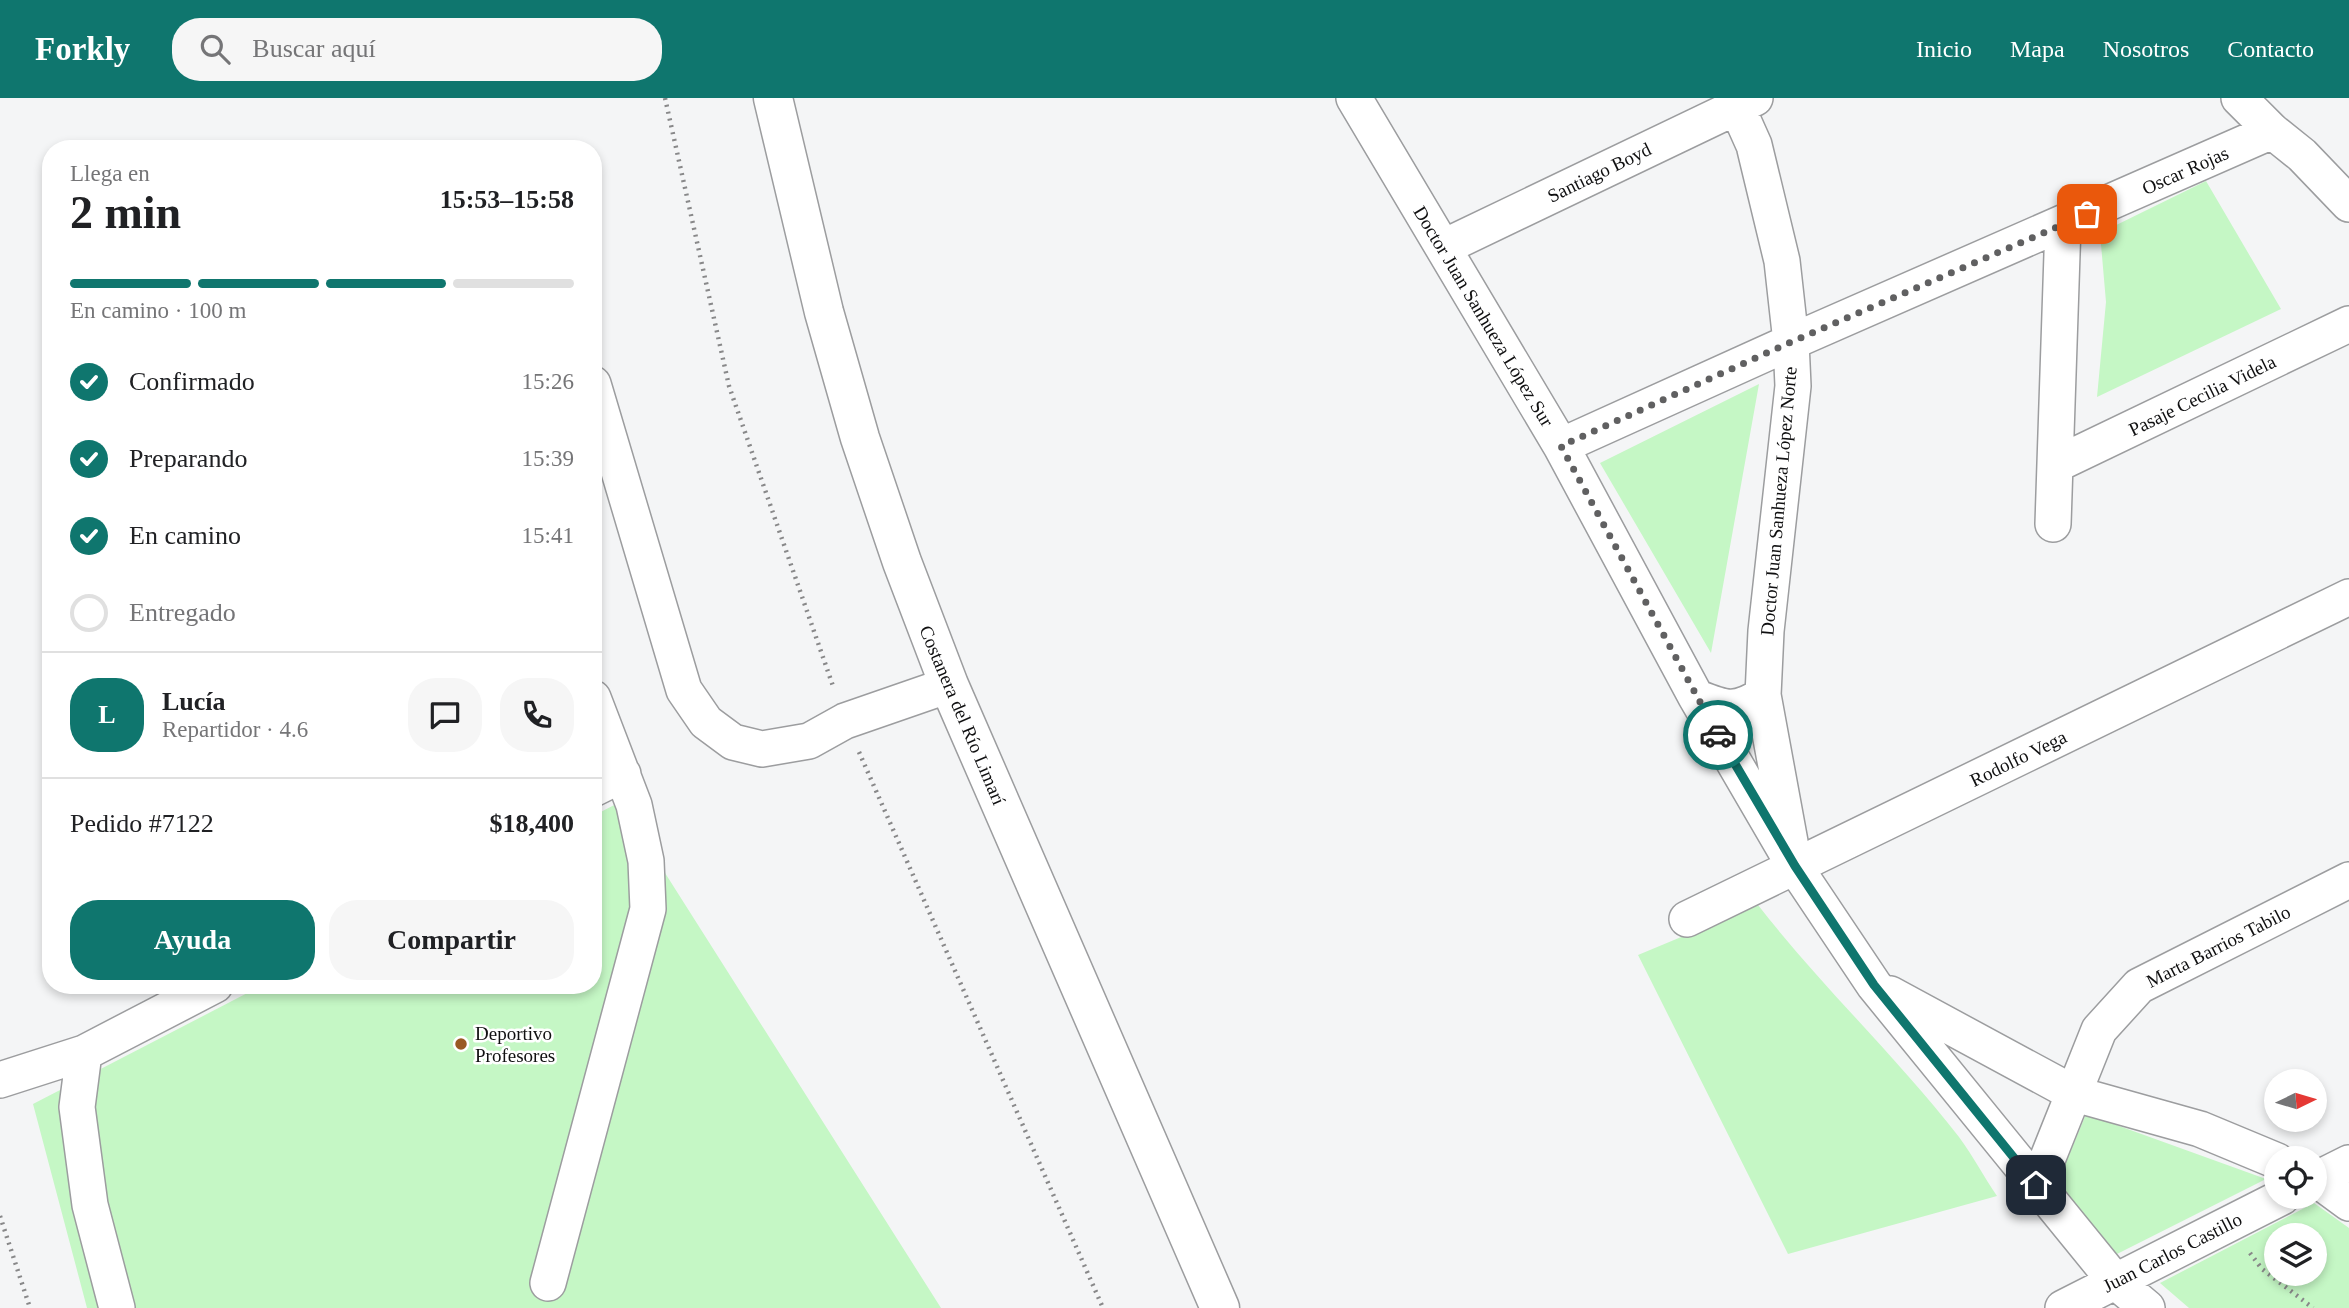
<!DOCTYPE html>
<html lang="es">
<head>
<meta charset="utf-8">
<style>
	:root { --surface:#fff; --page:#f6f6f6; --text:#202124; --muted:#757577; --line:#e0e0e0; --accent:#0f766e }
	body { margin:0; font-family:Georgia,serif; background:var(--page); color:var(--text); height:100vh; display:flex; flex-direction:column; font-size:26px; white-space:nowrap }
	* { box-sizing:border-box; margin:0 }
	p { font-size:23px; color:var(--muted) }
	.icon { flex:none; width:38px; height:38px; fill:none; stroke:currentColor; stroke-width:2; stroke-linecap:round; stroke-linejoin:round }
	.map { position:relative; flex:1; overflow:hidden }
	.panel { position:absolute; left:42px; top:42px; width:560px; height:854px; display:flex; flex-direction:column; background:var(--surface); border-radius:28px; box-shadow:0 4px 10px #0003 }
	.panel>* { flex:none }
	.needle { width:46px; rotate:85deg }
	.buttons { position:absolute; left:2264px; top:971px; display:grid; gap:14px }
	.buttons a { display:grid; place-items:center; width:63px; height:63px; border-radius:50%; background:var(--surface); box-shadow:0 4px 10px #0003; font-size:35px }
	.pin { position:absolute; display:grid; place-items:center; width:60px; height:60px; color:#fff; margin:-30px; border-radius:14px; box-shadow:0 4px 10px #0006 }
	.courier { position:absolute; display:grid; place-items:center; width:70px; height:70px; margin:-35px; border:5px solid #0f766e; border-radius:50%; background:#fff; color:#222; box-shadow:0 2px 9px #0007 }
	.headline em { font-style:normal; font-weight:800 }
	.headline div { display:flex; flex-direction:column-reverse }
	.headline { display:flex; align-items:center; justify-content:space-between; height:119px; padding:0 28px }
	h1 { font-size:46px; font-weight:800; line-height:52px }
	.bar { display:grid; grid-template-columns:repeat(4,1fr); gap:10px 7px; align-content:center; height:84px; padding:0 28px }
	.bar i { height:9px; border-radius:5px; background:var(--line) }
	.bar .selected { background:var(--accent) }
	.bar p { grid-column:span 4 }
	.line { display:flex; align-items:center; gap:18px; padding:0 28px; border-top:2px solid var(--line) }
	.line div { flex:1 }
	.round { display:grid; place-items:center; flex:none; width:74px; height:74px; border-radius:28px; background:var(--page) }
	ol { padding:0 28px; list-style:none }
	li { display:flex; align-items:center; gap:21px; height:77px }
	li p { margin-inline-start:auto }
	li .icon { padding:7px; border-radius:50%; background:var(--accent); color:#fff; stroke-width:4 }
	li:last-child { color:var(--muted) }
	li i { width:38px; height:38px; border:4px solid var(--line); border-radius:50% }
	.action { display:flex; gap:14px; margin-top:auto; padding:14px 28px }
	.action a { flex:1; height:80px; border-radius:28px; background:var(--accent); color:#fff; font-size:28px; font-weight:800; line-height:80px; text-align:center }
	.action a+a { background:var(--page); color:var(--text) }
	header { display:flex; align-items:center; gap:42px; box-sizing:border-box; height:98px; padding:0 35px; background:var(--accent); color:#fff }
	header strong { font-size:33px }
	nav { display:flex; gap:38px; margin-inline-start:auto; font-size:24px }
	.search { width:490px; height:63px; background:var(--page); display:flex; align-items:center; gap:18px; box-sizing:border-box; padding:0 24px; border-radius:28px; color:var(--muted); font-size:26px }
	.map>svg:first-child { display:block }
	.green { fill:#c5f7c5; fill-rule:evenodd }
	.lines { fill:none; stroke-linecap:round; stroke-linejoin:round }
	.minor-casing { stroke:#9c9d9f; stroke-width:38 }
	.highway-casing { stroke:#9c9d9f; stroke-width:41 }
	.path { stroke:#888889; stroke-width:4.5; stroke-dasharray:2 5; stroke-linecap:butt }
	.minor { stroke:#fff; stroke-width:35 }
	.highway { stroke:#fff; stroke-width:38 }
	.done { stroke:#606061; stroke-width:7; stroke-dasharray:0 12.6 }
	.route { stroke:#0f766e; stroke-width:9 }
	.poi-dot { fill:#995823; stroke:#fff; stroke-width:2.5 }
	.labels { text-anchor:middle; stroke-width:5; stroke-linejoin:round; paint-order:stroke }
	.street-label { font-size:19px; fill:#101011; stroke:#fff }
	.poi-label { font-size:19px; fill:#101011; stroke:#fff; text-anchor:start }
</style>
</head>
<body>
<header>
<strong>Forkly</strong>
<div class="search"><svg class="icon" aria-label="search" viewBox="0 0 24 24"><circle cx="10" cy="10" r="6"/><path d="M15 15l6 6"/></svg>Buscar aquí</div>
<nav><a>Inicio</a><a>Mapa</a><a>Nosotros</a><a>Contacto</a></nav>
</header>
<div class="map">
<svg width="2349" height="1210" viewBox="0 0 2349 1210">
	<rect width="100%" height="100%" fill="#f4f5f6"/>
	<!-- green -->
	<path class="green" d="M2206 83 2281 211 2097 299 2106 204 2100 135Z
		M1759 286 1711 555 1600 365Z
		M620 704 941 1210H87L33 1006 263 887H593V718Z
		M1758 807C1821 888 1896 958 1959 1039 1973 1058 1984 1079 1997 1098L1788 1156 1638 857Z
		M2086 1016 2266 1081 2115 1157 2055 1091Z
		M2314 1105 2349 1130V1210H2189L2160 1185ZM2277 1138H2315V1176H2277Z"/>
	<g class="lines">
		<!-- minor casing -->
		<g class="minor-casing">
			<path id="minor" d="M1354 0 1561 348 1696 599 1795 769 1874 887 2115 1183 2147 1210
				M1733 0 1754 47 1782 163 1791 244 1793 288 1766 533 1763 597 1790 744
				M2239 0 2272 33 2302 57 2349 106
				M1444 149 1755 0
				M593 286 684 592 706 624 733 644 762 651 809 643 845 623 949 587
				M1561 348 1791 244 2272 33
				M2055 367 2349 226
				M2053 426 2063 126
				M1696 599C1726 611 1734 615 1763 597
				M593 691 623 676
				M1687 821 2349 499
				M1890 896 2075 996 2200 1031 2277 1063
				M84 955 77 1009 90 1107 117 1210
				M0 982 84 955 215 887
				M2315 1080 2349 1105
				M2315 1082 2349 1065
				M2037 1087 2099 932 2139 888 2349 782
				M548 1185 648 811 646 763 634 707 593 600
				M2063 1210 2282 1099"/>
		</g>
		<!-- highway casing -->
		<g class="highway-casing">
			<path id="highway" d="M773 0 824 214 860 340 902 464 949 587 1220 1210"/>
		</g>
		<!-- path -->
		<path class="path" d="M665 0 729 288 834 591
			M859 654 1103 1210
			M0 1118 30 1210
			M2250 1155 2262 1171 2313 1210"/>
		<!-- minor -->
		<use href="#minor" class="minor"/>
		<!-- highway -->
		<use href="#highway" class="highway"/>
	</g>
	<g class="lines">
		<!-- done -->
		<path class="done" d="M1718 637 1561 348 1791 244 2087 116"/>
		<!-- route -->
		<path class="route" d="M1718 637 1795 768 1874 887 2036 1087"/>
	</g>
	<!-- markers -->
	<circle class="poi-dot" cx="461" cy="946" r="7"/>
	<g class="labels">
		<!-- street labels -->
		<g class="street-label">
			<text transform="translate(2185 72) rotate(-24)" y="7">Oscar Rojas</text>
			<text transform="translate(1599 74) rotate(-26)" y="7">Santiago Boyd</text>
			<text transform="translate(1484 218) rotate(59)" y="7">Doctor Juan Sanhueza López Sur</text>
			<text transform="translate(2202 297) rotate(-26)" y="7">Pasaje Cecilia Videla</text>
			<text transform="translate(1778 403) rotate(-85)" y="7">Doctor Juan Sanhueza López Norte</text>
			<text transform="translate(963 617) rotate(67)" y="7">Costanera del Río Limarí</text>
			<text transform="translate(2018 660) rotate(-26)" y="7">Rodolfo Vega</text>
			<text transform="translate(2218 848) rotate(-27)" y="7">Marta Barrios Tabilo</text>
			<text transform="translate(2172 1154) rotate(-27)" y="7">Juan Carlos Castillo</text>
		</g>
		<!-- poi labels -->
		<g class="poi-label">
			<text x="475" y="942">Deportivo<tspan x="475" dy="22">Profesores</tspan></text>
		</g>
	</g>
</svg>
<div class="buttons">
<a><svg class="needle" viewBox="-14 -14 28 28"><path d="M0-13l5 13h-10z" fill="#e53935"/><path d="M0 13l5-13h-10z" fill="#757577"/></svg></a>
<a><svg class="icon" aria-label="locate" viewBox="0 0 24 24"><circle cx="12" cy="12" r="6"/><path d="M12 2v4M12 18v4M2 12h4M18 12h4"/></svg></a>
<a><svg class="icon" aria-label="layers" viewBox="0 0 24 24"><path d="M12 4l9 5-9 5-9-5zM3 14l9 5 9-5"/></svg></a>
</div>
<div class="pin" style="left:2087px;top:116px;background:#ea580c"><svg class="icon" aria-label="bag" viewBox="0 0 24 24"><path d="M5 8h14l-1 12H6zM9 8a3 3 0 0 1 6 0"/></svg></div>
<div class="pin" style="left:2036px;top:1087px;background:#1f2937"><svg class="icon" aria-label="home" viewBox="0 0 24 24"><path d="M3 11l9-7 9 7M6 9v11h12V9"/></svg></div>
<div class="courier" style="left:1718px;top:637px"><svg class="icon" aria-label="car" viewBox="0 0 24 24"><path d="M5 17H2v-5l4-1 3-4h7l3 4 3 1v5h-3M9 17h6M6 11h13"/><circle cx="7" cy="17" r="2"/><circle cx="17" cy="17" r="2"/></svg></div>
<section class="panel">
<div class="headline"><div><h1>2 min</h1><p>Llega en</p></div><em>15:53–15:58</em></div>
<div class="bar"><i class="selected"></i><i class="selected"></i><i class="selected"></i><i></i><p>En camino · 100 m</p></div>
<ol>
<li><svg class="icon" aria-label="check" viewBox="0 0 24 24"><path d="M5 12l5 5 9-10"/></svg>Confirmado<p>15:26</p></li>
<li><svg class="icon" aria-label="check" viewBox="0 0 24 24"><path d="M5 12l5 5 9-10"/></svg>Preparando<p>15:39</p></li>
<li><svg class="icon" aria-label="check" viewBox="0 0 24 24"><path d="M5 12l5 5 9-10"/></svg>En camino<p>15:41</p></li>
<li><i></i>Entregado</li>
</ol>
<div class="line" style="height:126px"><b class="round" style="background:var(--accent);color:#fff">L</b><div><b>Lucía</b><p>Repartidor · 4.6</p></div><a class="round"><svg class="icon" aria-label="chat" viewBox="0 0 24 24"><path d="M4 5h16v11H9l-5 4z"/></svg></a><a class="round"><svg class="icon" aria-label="phone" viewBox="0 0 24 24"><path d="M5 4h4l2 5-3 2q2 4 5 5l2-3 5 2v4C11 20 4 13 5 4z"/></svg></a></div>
<div class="line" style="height:91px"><div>Pedido #7122</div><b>$18,400</b></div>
<div class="action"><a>Ayuda</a><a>Compartir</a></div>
</section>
</div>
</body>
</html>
